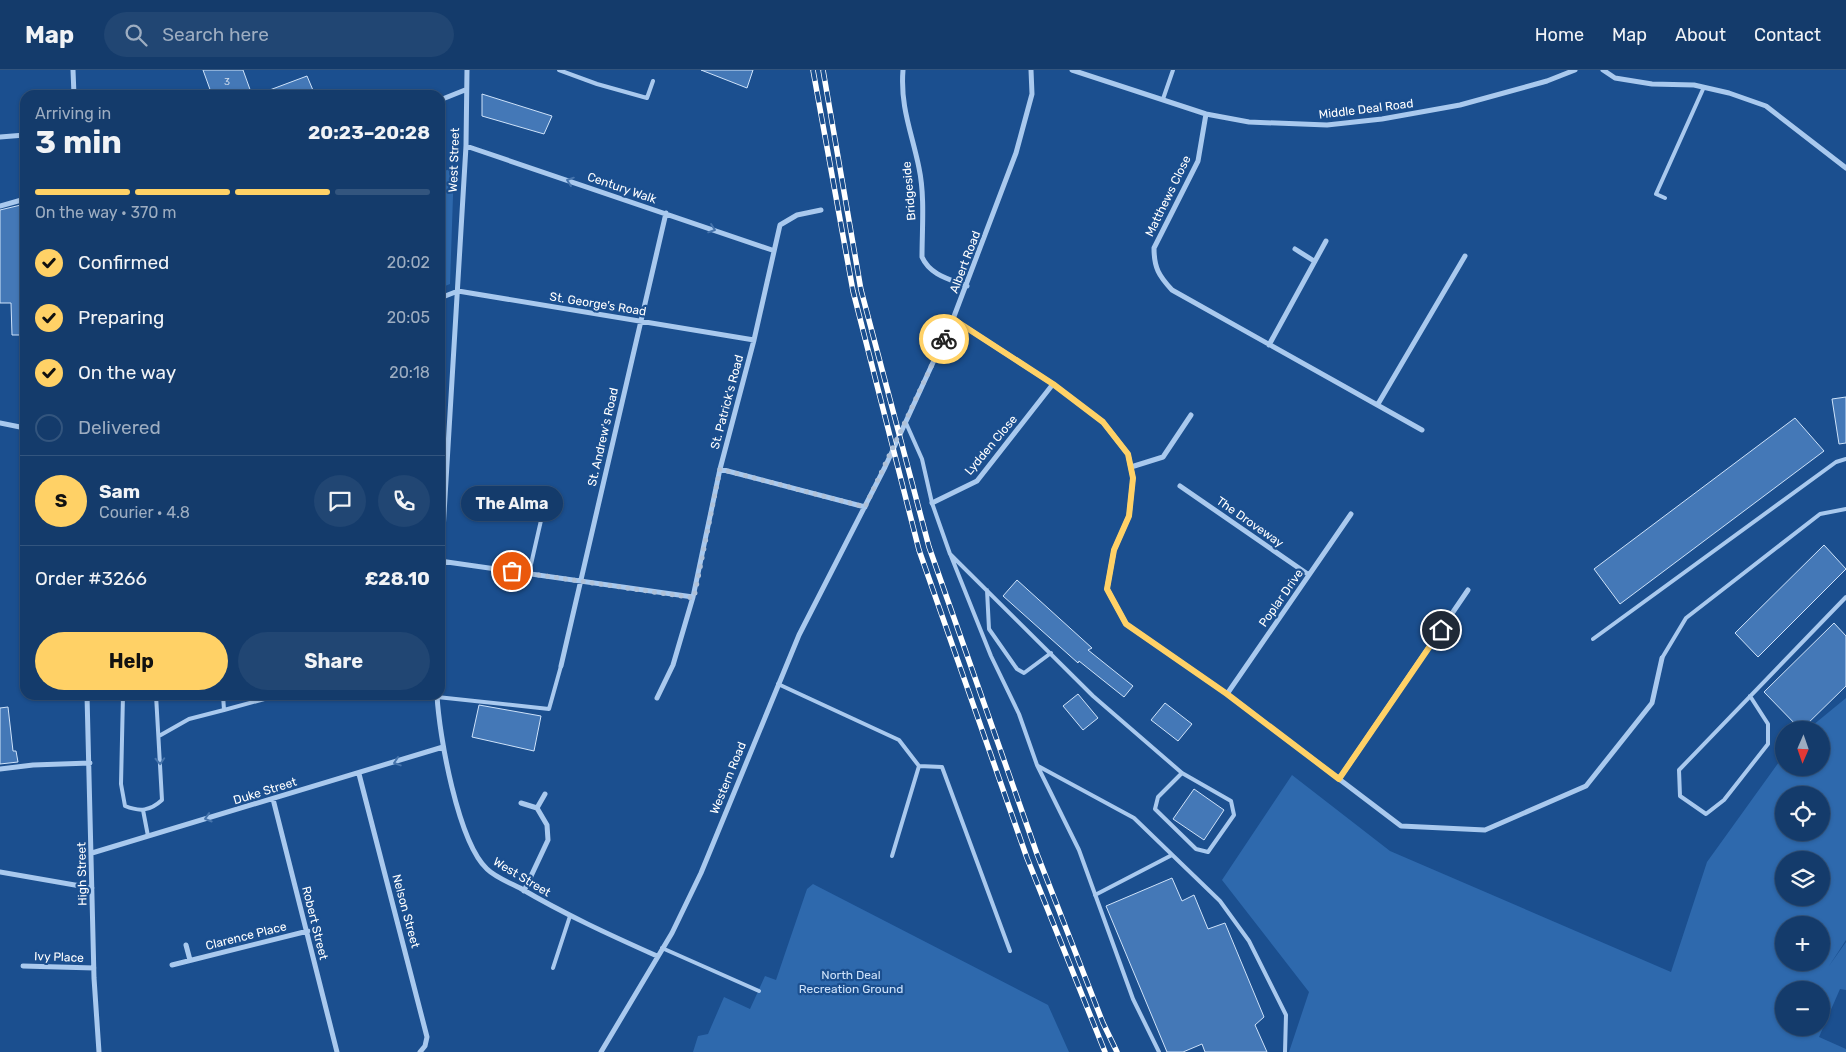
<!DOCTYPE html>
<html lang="en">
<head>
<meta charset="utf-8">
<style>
	:root { --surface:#143b6b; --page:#214673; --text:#f1f3f6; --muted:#9dadc1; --line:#33557e; --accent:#ffd166 }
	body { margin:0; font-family:Rubik,sans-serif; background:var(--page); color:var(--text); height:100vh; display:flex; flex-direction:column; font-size:19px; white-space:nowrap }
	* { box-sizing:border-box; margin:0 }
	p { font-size:16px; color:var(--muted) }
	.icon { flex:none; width:28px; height:28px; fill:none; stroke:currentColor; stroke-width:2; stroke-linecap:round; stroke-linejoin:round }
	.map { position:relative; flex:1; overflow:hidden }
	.sheet { position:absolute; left:20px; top:20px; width:425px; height:610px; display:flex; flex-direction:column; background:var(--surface); border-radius:15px; box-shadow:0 1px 4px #0004,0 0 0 1px var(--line) }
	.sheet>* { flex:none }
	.needle { width:32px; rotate:182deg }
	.tools { position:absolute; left:1775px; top:651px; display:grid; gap:10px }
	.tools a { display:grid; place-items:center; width:55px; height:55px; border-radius:50%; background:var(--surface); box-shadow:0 1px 4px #0004,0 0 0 1px var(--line); font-size:25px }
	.pin { position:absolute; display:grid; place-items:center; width:42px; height:42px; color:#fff; margin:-21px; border:2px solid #fff; border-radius:50%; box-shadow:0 1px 5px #0007 }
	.courier { position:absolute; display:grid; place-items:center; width:50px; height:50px; margin:-25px; border:4px solid #ffd166; border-radius:50%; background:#fff; color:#222; box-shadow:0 1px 6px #0007 }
	.bubble { position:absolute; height:35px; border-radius:18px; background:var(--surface); box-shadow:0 1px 4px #0004,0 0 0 1px var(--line); font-size:16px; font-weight:700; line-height:35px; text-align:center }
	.overview em { font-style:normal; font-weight:700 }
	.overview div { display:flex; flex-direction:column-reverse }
	.overview { display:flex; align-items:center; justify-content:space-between; height:85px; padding:0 15px }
	h1 { font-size:32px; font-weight:700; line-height:38px }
	.bar { display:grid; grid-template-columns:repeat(4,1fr); gap:8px 5px; align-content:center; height:60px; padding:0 15px }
	.bar i { height:6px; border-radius:4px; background:var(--line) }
	.bar .current { background:var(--accent) }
	.bar p { grid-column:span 4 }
	.line { display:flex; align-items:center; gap:12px; padding:0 15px; border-top:1px solid var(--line) }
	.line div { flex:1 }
	.round { display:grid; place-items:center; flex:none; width:52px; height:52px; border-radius:26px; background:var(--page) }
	ol { padding:0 15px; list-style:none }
	li { display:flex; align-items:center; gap:15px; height:55px }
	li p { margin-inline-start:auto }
	li .icon { padding:5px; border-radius:50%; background:var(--accent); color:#111; stroke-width:4 }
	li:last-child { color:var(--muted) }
	li i { width:28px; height:28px; border:2px solid var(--line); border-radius:50% }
	.cta { display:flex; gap:10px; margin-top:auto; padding:10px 15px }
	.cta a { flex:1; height:58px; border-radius:30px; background:var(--accent); color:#111; font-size:20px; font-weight:700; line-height:58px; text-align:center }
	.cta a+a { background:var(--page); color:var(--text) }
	header { display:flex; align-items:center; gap:30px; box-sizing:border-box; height:70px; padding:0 25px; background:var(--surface); border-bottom:1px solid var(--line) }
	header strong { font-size:24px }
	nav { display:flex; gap:28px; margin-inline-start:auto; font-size:18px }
	.search { width:350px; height:45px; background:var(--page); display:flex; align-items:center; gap:12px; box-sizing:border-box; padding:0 18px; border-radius:28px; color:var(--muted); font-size:19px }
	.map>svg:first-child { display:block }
	.green { fill:#2e69ad; fill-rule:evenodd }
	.building { fill:#4478b7; stroke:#cfe3fa }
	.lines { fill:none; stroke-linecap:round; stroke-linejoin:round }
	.lane { stroke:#a9c9ee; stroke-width:4 }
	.street { stroke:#a9c9ee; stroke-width:5 }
	.rail-casing { stroke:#fff; stroke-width:5.5 }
	.rail { stroke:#1b4f8f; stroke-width:4; stroke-dasharray:11; stroke-linecap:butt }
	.oneway { stroke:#4674ac }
	.done { stroke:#afc1d8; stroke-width:5; stroke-dasharray:0 9 }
	.route { stroke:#ffd166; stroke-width:6 }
	.labels { text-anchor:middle; stroke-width:4.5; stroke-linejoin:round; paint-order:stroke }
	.number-label { font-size:10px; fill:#d0dded }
	.street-label { font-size:12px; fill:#fff; stroke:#1b4f8f }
	.park-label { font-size:12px; fill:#cfe3fa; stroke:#1b4f8f }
</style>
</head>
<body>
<header>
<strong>Map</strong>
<div class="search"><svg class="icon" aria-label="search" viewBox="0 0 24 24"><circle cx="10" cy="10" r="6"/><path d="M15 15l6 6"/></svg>Search here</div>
<nav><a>Home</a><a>Map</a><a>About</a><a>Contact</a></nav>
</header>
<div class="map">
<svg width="1846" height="982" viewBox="0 0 1846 982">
	<rect width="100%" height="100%" fill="#1b4f8f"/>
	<!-- green -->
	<path class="green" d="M454 97 450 214 440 218V103Z
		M1846 628V870L1829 896 1846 872V920L1840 919 1819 967 1846 979V982H1289L1309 922 1222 810 1292 705 1390 781 1671 902 1707 792 1784 685V698H1821V660H1807ZM1784 725H1821V762H1784ZM1784 790H1821V828H1784ZM1784 855H1821V892H1784ZM1784 920H1821V958H1784Z
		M813 814 1048 935 1069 982H693L698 966 708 964 724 927 750 939 765 906 776 910 807 819Z"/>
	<!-- building -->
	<path class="building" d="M203 0H243L252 25H212Z
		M701 0H753L747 18Z
		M307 6 315 25H259V24Z
		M482 24 552 46 544 64 482 46Z
		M25 134V265H12L11 233H0V140Z
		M1846 327V373L1839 374 1832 329Z
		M1795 348 1824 381 1620 534 1594 499Z
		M1824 475 1846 499 1758 587 1735 563Z
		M1017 510 1092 578 1088 580 1133 616 1124 627 1079 591 1078 593 1003 526Z
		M1834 553 1846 566V616L1801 660 1764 622Z
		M1078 624 1098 648 1083 660 1063 636Z
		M1165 633 1192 654 1178 671 1151 650Z
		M479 635 541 646 534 681 472 667Z
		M8 637 13 681H16L18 692 0 694V638Z
		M1194 719 1224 740 1204 770 1173 749Z
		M1172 808 1182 831 1194 825 1208 859 1225 853 1264 947 1255 955 1267 982H1205L1202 974 1183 982H1167L1106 836Z"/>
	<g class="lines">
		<!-- lane -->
		<path class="lane" d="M559 0 597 14 647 28 653 11
			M1163 29 1173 0
			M1665 128 1656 124 1704 17
			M906 353 922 389 932 433 950 484 1093 626 1182 703 1231 731 1234 745 1208 782 1196 779 1155 739 1158 727 1182 703
			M951 486 991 586 1019 644 1037 695 1079 780 1133 929 1159 982
			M529 503 542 446
			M987 520 989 559 1017 599 1024 603 1051 583
			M1593 569 1836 392 1846 389
			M1662 588 1686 548 1820 444 1846 439
			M778 614 899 670 919 696 892 786
			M123 625 121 714 125 736C140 742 150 741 162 730L156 625
			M1750 626 1768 654V674L1724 730 1706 744 1680 726 1679 700 1846 527
			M437 627 549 639 561 596
			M224 640 279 625
			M159 666 189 649 224 640 223 625
			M919 696 942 697 1010 881
			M1038 696 1134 748 1220 831 1249 871 1286 945 1285 982
			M143 740 148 766
			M1095 825 1172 785
			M662 878 759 921
			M553 898 570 846"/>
		<!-- street -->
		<path class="street" d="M73 0 74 25
			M903 0C900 37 912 63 919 98 925 126 922 159 922 187 930 205 949 209 967 216
			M1072 0 1206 44 1249 52 1327 55 1382 49 1460 35 1547 11 1575 0
			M1603 0 1615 8 1652 14 1694 15 1729 23 1766 36 1846 98
			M440 30 465 20
			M1206 44 1198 91 1154 178C1154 198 1159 206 1172 220L1422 360
			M0 67 25 65
			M466 76 772 180
			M0 136 25 129
			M1295 179 1314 191
			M440 228 458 221 754 270
			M953 249 1053 314 1103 352 1128 384 1133 408 1129 446 1114 480 1107 519 1126 554 1227 624 1401 756 1485 760 1586 716 1652 633 1662 588
			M1269 275 1326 171
			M1378 334 1465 186
			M0 353 25 358
			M1131 397 1163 387 1191 345
			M720 399 865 437
			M1180 416 1309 505
			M932 433 977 411 1053 314
			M440 491 693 527
			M440 511 466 76 467 0
			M561 596 666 143
			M1227 624 1351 444
			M87 625 94 908 99 982
			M437 625C439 665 458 772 487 799 495 807 510 813 520 818 564 844 610 865 657 886
			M657 628 673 595 693 527 720 399 754 270 780 155 797 145 821 140
			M0 699 33 695 90 693
			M359 704 427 967 425 976 420 982
			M1339 709 1468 520
			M273 729 337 982
			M521 733 537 738 545 724
			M92 783 443 677
			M0 802 92 818
			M524 821 548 770 547 755 537 738
			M186 875 190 890
			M172 895 308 861
			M23 896 94 898
			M601 982 672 863 701 803 799 565 885 397 953 249 1016 83 1032 24 1031 0"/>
		<!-- rail casing -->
		<g class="rail-casing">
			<path id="rail" d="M813 0 853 221 919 480 1027 788 1105 982
				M823 0 861 220 929 477 1037 784 1103 953 1117 982"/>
		</g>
		<!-- rail -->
		<use href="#rail" class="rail"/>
	</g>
	<!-- one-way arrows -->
	<defs><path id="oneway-chevron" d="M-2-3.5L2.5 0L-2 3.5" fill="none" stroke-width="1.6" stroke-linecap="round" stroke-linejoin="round" transform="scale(1.25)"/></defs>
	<g class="oneway">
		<use href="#oneway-chevron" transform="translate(570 111) rotate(-161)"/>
		<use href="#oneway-chevron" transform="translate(712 159) rotate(19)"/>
		<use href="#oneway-chevron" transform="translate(160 691) rotate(87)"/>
		<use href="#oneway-chevron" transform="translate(397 692) rotate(162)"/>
		<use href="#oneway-chevron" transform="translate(208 748) rotate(163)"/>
	</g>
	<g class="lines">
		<!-- done -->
		<path class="done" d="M512 501 694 528 720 399 865 437 944 269"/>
		<!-- route -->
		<path class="route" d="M944 269 953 249 1053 314 1103 352 1128 384 1133 408 1129 446 1114 480 1107 519 1126 554 1227 624 1339 709 1441 560"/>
	</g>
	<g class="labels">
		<!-- number labels -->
		<g class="number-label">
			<text x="227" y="15">3</text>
		</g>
		<!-- street labels -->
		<g class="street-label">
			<text transform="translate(1366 39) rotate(-7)" y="4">Middle Deal Road</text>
			<text transform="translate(454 90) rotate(-88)" y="4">West Street</text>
			<text transform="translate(622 118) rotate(19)" y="4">Century Walk</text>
			<text transform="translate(909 121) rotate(-95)" y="4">Bridgeside</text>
			<text transform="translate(1168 126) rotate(-64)" y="4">Matthews Close</text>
			<text transform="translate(965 192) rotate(-69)" y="4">Albert Road</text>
			<text transform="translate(598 234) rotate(9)" y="4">St. George's Road</text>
			<text transform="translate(727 332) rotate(-75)" y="4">St. Patrick's Road</text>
			<text transform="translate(603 367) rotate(-77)" y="4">St. Andrew's Road</text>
			<text transform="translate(991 375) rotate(-50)" y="4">Lydden Close</text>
			<text transform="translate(1250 452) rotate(35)" y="4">The Droveway</text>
			<text transform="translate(1281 528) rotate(-55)" y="4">Poplar Drive</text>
			<text transform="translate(728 708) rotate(-68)" y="4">Western Road</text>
			<text transform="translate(265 721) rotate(-17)" y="4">Duke Street</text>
			<text transform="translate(82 804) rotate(-91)" y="4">High Street</text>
			<text transform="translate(522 807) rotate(31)" y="4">West Street</text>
			<text transform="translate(406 841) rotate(75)" y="4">Nelson Street</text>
			<text transform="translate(315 853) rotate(76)" y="4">Robert Street</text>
			<text transform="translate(246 866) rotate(-14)" y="4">Clarence Place</text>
			<text transform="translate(59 887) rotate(2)" y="4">Ivy Place</text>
		</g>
		<!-- park labels -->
		<g class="park-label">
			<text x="851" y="909">North Deal<tspan x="851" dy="14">Recreation Ground</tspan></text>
		</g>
	</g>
</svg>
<div class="tools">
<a><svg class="needle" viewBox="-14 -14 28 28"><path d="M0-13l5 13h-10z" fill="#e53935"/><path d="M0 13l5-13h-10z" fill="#9dadc1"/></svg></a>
<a><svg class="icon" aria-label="locate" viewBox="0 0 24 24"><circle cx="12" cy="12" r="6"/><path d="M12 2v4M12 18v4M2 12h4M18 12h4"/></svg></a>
<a><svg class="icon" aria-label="layers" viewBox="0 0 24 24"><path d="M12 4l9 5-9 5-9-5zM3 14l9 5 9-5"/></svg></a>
<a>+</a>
<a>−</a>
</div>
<div class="pin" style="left:512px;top:501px;background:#ea580c"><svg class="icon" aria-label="bag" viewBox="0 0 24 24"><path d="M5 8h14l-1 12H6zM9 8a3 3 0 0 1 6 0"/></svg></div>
<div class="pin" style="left:1441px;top:560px;background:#1f2937"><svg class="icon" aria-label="home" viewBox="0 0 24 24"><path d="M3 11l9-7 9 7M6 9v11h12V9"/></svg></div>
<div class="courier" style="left:944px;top:269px"><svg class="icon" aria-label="bike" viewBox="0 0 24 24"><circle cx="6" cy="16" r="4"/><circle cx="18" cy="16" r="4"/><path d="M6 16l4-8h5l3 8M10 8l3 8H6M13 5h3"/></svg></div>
<div class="bubble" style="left:461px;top:416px;width:102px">The Alma</div>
<section class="sheet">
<div class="overview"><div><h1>3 min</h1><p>Arriving in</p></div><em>20:23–20:28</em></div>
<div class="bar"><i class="current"></i><i class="current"></i><i class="current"></i><i></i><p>On the way · 370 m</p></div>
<ol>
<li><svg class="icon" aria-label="check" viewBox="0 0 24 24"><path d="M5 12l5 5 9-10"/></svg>Confirmed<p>20:02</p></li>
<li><svg class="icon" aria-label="check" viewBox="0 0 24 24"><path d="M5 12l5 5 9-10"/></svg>Preparing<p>20:05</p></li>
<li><svg class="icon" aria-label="check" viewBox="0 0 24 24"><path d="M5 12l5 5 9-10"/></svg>On the way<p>20:18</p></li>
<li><i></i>Delivered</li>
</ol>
<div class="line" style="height:90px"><b class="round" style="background:var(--accent);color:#111">S</b><div><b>Sam</b><p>Courier · 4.8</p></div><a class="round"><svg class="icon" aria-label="chat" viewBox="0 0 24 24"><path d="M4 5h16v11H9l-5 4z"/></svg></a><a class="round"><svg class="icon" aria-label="phone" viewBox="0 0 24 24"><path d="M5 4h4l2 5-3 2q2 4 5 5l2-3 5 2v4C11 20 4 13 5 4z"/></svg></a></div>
<div class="line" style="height:65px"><div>Order #3266</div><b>£28.10</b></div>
<div class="cta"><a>Help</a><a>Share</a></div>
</section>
</div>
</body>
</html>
